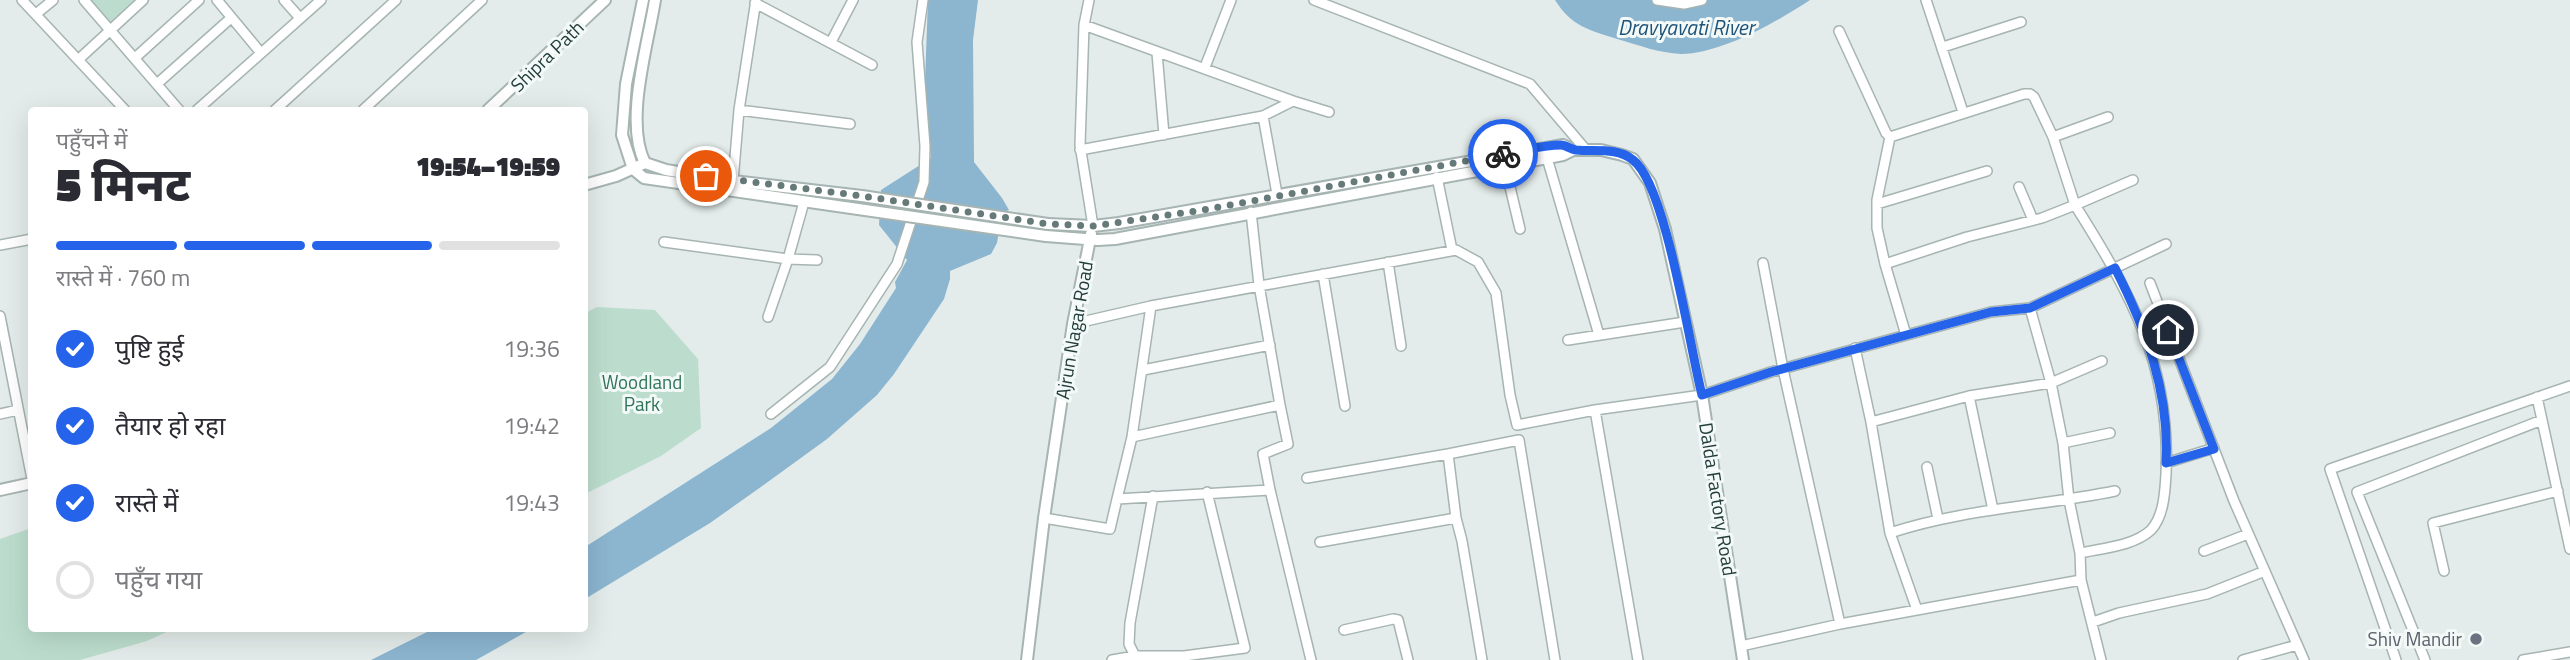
<!DOCTYPE html>
<html lang="hi">
<head>
<meta charset="utf-8">
<style>
	:root { --surface:#fff; --page:#f2f2f3; --text:#2b2b33; --muted:#7c7c81; --line:#e1e1e2; --accent:#2563eb }
	body { margin:0; font-family:"Titillium Web","Noto Sans Devanagari",sans-serif; background:var(--page); color:var(--text); height:100vh; display:flex; flex-direction:column; font-size:26px; white-space:nowrap }
	* { box-sizing:border-box; margin:0 }
	p { font-size:23px; color:var(--muted) }
	.icon { flex:none; width:38px; height:38px; fill:none; stroke:currentColor; stroke-width:2; stroke-linecap:round; stroke-linejoin:round }
	.map { position:relative; flex:1; overflow:hidden }
	.sheet { position:absolute; left:28px; top:107px; width:560px; height:525px; display:flex; flex-direction:column; background:var(--surface); border-radius:7px; box-shadow:0 7px 28px #0002 }
	.sheet>* { flex:none }
	.pin { position:absolute; display:grid; place-items:center; width:60px; height:60px; color:#fff; margin:-30px; border:4px solid #fff; border-radius:50%; box-shadow:0 2px 7px #0007 }
	.courier { position:absolute; display:grid; place-items:center; width:70px; height:70px; margin:-35px; border:5px solid #2563eb; border-radius:50%; background:#fff; color:#222; box-shadow:0 2px 9px #0007 }
	.summary em { font-style:normal; font-weight:800 }
	.summary div { display:flex; flex-direction:column-reverse }
	.summary { display:flex; align-items:center; justify-content:space-between; height:119px; padding:0 28px }
	h1 { font-size:46px; font-weight:800; line-height:52px }
	.bar { display:grid; grid-template-columns:repeat(4,1fr); gap:10px 7px; align-content:center; height:84px; padding:0 28px }
	.bar i { height:9px; border-radius:5px; background:var(--line) }
	.bar .current { background:var(--accent) }
	.bar p { grid-column:span 4 }
	ol { padding:0 28px; list-style:none }
	li { display:flex; align-items:center; gap:21px; height:77px }
	li p { margin-inline-start:auto }
	li .icon { padding:7px; border-radius:50%; background:var(--accent); color:#fff; stroke-width:4 }
	li:last-child { color:var(--muted) }
	li i { width:38px; height:38px; border:4px solid var(--line); border-radius:50% }
	.map>svg:first-child { display:block }
	.green { fill:#bcddcd }
	.water { fill:#8cb5d0 }
	.lines { fill:none; stroke-linecap:round; stroke-linejoin:round }
	.minor-casing { stroke:#a6b4b2; stroke-width:12 }
	.tertiary-casing { stroke:#a6b4b2; stroke-width:14 }
	.minor { stroke:#fff; stroke-width:9 }
	.tertiary { stroke:#fff; stroke-width:10 }
	.tertiary-bridge-casing { stroke:#a6b4b2; stroke-width:14; stroke-linecap:butt }
	.tertiary-bridge { stroke:#fff; stroke-width:10 }
	.done { stroke:#667a79; stroke-width:7; stroke-dasharray:0 12.6 }
	.route { stroke:#2563eb; stroke-width:9 }
	.worship-dot { fill:#6b7280; stroke:#f3f9f7; stroke-width:2.5 }
	.labels { text-anchor:middle; stroke-width:6; stroke-linejoin:round; paint-order:stroke }
	.street-label { font-size:19px; fill:#233d3c; stroke:#f3f9f7 }
	.park-label { font-size:19px; fill:#2e735a; stroke:#f3f9f7 }
	.worship-label { font-size:19px; fill:#5b616d; stroke:#f3f9f7; text-anchor:end }
	.water-label { font-size:21px; font-style:italic; fill:#1e5378; stroke:#f3f9f7 }
</style>
</head>
<body>
<div class="map">
<svg width="2570" height="660" viewBox="0 0 2570 660">
	<rect width="100%" height="100%" fill="#e3ecea"/>
	<!-- green -->
	<path class="green" d="M84 0H150L113 32Z
		M597 307 655 310 698 359 701 428 661 456 585 494V313Z
		M31 528 32 628H175L147 641 80 660H0V539Z"/>
	<!-- water -->
	<path class="water" d="M928 0H978L973 40 974 162 1002 198 1009 210 1002 213 997 243 991 254 950 271V279L944 299 894 374 877 395 827 439 765 484 710 523 585 599V547L771 428 832 379 860 344 896 288 895 282 907 260 879 225 881 190 931 158 925 81Z
		M1555 0H1810C1777 22 1720 54 1681 54 1659 53 1638 45 1617 39 1589 30 1571 26 1555 0Z
		M435 628H533L476 660H371Z"/>
	<g class="lines">
		<!-- minor casing -->
		<g class="minor-casing">
			<path id="minor" d="M22 0 125 110
				M84 0 179 110
				M217 0 261 53
				M284 0 300 18
				M1089 0 1084 25 1080 145 1093 226
				M1314 0 1530 84 1586 150
				M1657 0 1684 4 1702 0
				M1926 0 1963 112
				M755 3 872 65
				M36 14 53 0
				M1839 31 1886 133 1890 137
				M831 42 853 0
				M1943 47 2021 22
				M1157 53 1164 135
				M136 57 199 0
				M78 60 143 0
				M1205 67 1231 0
				M158 83 231 18
				M1293 101 1329 112
				M197 110 321 0
				M275 110 396 0
				M363 110 482 0
				M739 110 850 124
				M1263 116 1277 194
				M1080 150 1263 116 1293 101 1084 25
				M1547 158 1599 335
				M1505 166 1520 229
				M1437 177 1452 250
				M733 181 739 110 756 0
				M2019 187 2033 220
				M1877 204 1987 171
				M1251 212 1259 285 1280 405 1132 437 1151 306 1456 250 1478 262 1496 293 1510 395 1517 425 1595 410 1702 395 1771 372 1991 312 2030 308 2166 244
				M664 242 788 259 817 260
				M0 245 32 239
				M1388 262 1401 346
				M1763 263 1783 369 1840 624
				M1885 264 1877 228V200L1890 137 2024 94H2030L2034 97 2053 137
				M1323 274 1345 406
				M2150 283 2234 501 2304 660
				M2030 308 2051 383 2063 443 2069 500 2080 553 2081 580 2101 660
				M0 316 32 479
				M768 317 788 259 804 202
				M1073 324 1151 306
				M1906 335 1885 264 1967 237 2042 218 2075 205 2053 137 2108 117
				M1568 340 1685 322
				M1855 348 1871 422 1969 396 2051 383 2102 361
				M1143 370 1270 345
				M1969 396 1993 510
				M2537 397 2570 549
				M1595 410 1638 660
				M0 414 18 410
				M771 414 830 367 897 264 924 182 925 146 917 42 923 0
				M1871 422 1890 533C1963 509 2040 506 2115 491
				M1132 437 1117 499 1270 490 1263 454 1288 444 1280 405
				M2063 443 2110 433
				M2166 463 2214 448
				M1927 467 1938 519
				M1307 478 1448 454
				M1270 490 1311 660
				M1153 496 1130 623 1129 644 1135 656H1184L1245 648 1207 492
				M1044 518 1110 529 1117 499
				M1456 518 1448 454 1519 440 1555 660
				M1890 533 1917 610
				M1320 542 1456 518 1462 541 1482 660
				M2204 551 2248 534
				M2080 553C2103 548 2134 546 2151 530 2164 516 2165 491 2166 474 2171 365 2131 294 2075 205L2133 180
				M2444 571 2433 523 2558 491
				M2093 622 2119 613 2207 594 2265 571
				M1344 630 1393 619 1398 620 1408 660
				M1741 646 1840 624 2081 580
				M1112 660 1135 656
				M2243 660 2297 645
				M2396 660 2330 469 2570 386
				M2425 660 2357 492 2542 420
				M2523 660 2570 652"/>
		</g>
		<!-- tertiary casing -->
		<g class="tertiary-casing">
			<path id="tertiary" d="M488 110 605 0
				M645 163C624 122 648 45 655 0
				M633 169 644 178 858 209
				M633 169 622 135 626 84 643 0
				M584 185 616 176 645 163 666 170 733 181 862 196
				M1048 224 1093 226 1119 223 1563 145 1573 150H1601L1622 155 1633 159 1650 183 1665 229 1702 395 1743 660
				M1046 236 1098 240 1115 239 1563 155 1573 150
				M0 490 32 483
				M1027 660 1044 518 1073 324 1091 234"/>
		</g>
		<!-- minor -->
		<use href="#minor" class="minor"/>
		<!-- tertiary -->
		<use href="#tertiary" class="tertiary"/>
		<!-- tertiary-bridge casing -->
		<g class="tertiary-bridge-casing">
			<path id="tertiary-bridge" d="M862 196 1048 224
				M858 209 1046 236"/>
		</g>
		<!-- tertiary-bridge -->
		<use href="#tertiary-bridge" class="tertiary-bridge"/>
	</g>
	<g class="lines">
		<!-- done -->
		<path class="done" d="M706 176 862 196 1048 224 1094 226 1209 209 1503 154"/>
		<!-- route -->
		<path class="route" d="M1503 154C1521 151 1542 145 1561 145 1566 145 1570 149 1576 150 1595 152 1617 147 1633 160 1666 184 1690 349 1702 395L1771 372 1991 312 2030 308 2115 268C2146 329 2170 393 2166 463L2214 449 2168 330"/>
	</g>
	<!-- markers -->
	<circle class="worship-dot" cx="2476" cy="639" r="7"/>
	<g class="labels">
		<!-- street labels -->
		<g class="street-label">
			<text transform="translate(547 56) rotate(-44)" y="7">Shipra Path</text>
			<text transform="translate(1074 330) rotate(-80)" y="7">Ajrun Nagar Road</text>
			<text transform="translate(1718 499) rotate(81)" y="7">Dalda Factory Road</text>
		</g>
		<!-- park labels -->
		<g class="park-label">
			<text x="642" y="389">Woodland<tspan x="642" dy="22">Park</tspan></text>
		</g>
		<!-- worship labels -->
		<g class="worship-label">
			<text x="2462" y="646">Shiv Mandir</text>
		</g>
		<!-- water labels -->
		<g class="water-label">
			<text x="1686" y="35">Dravyavati River</text>
		</g>
	</g>
</svg>
<div class="pin" style="left:706px;top:176px;background:#ea580c"><svg class="icon" aria-label="bag" viewBox="0 0 24 24"><path d="M5 8h14l-1 12H6zM9 8a3 3 0 0 1 6 0"/></svg></div>
<div class="pin" style="left:2168px;top:330px;background:#1f2937"><svg class="icon" aria-label="home" viewBox="0 0 24 24"><path d="M3 11l9-7 9 7M6 9v11h12V9"/></svg></div>
<div class="courier" style="left:1503px;top:154px"><svg class="icon" aria-label="bike" viewBox="0 0 24 24"><circle cx="6" cy="16" r="4"/><circle cx="18" cy="16" r="4"/><path d="M6 16l4-8h5l3 8M10 8l3 8H6M13 5h3"/></svg></div>
<section class="sheet">
<div class="summary"><div><h1>5 मिनट</h1><p>पहुँचने में</p></div><em>19:54–19:59</em></div>
<div class="bar"><i class="current"></i><i class="current"></i><i class="current"></i><i></i><p>रास्ते में · 760 m</p></div>
<ol>
<li><svg class="icon" aria-label="check" viewBox="0 0 24 24"><path d="M5 12l5 5 9-10"/></svg>पुष्टि हुई<p>19:36</p></li>
<li><svg class="icon" aria-label="check" viewBox="0 0 24 24"><path d="M5 12l5 5 9-10"/></svg>तैयार हो रहा<p>19:42</p></li>
<li><svg class="icon" aria-label="check" viewBox="0 0 24 24"><path d="M5 12l5 5 9-10"/></svg>रास्ते में<p>19:43</p></li>
<li><i></i>पहुँच गया</li>
</ol>
</section>
</div>
</body>
</html>
